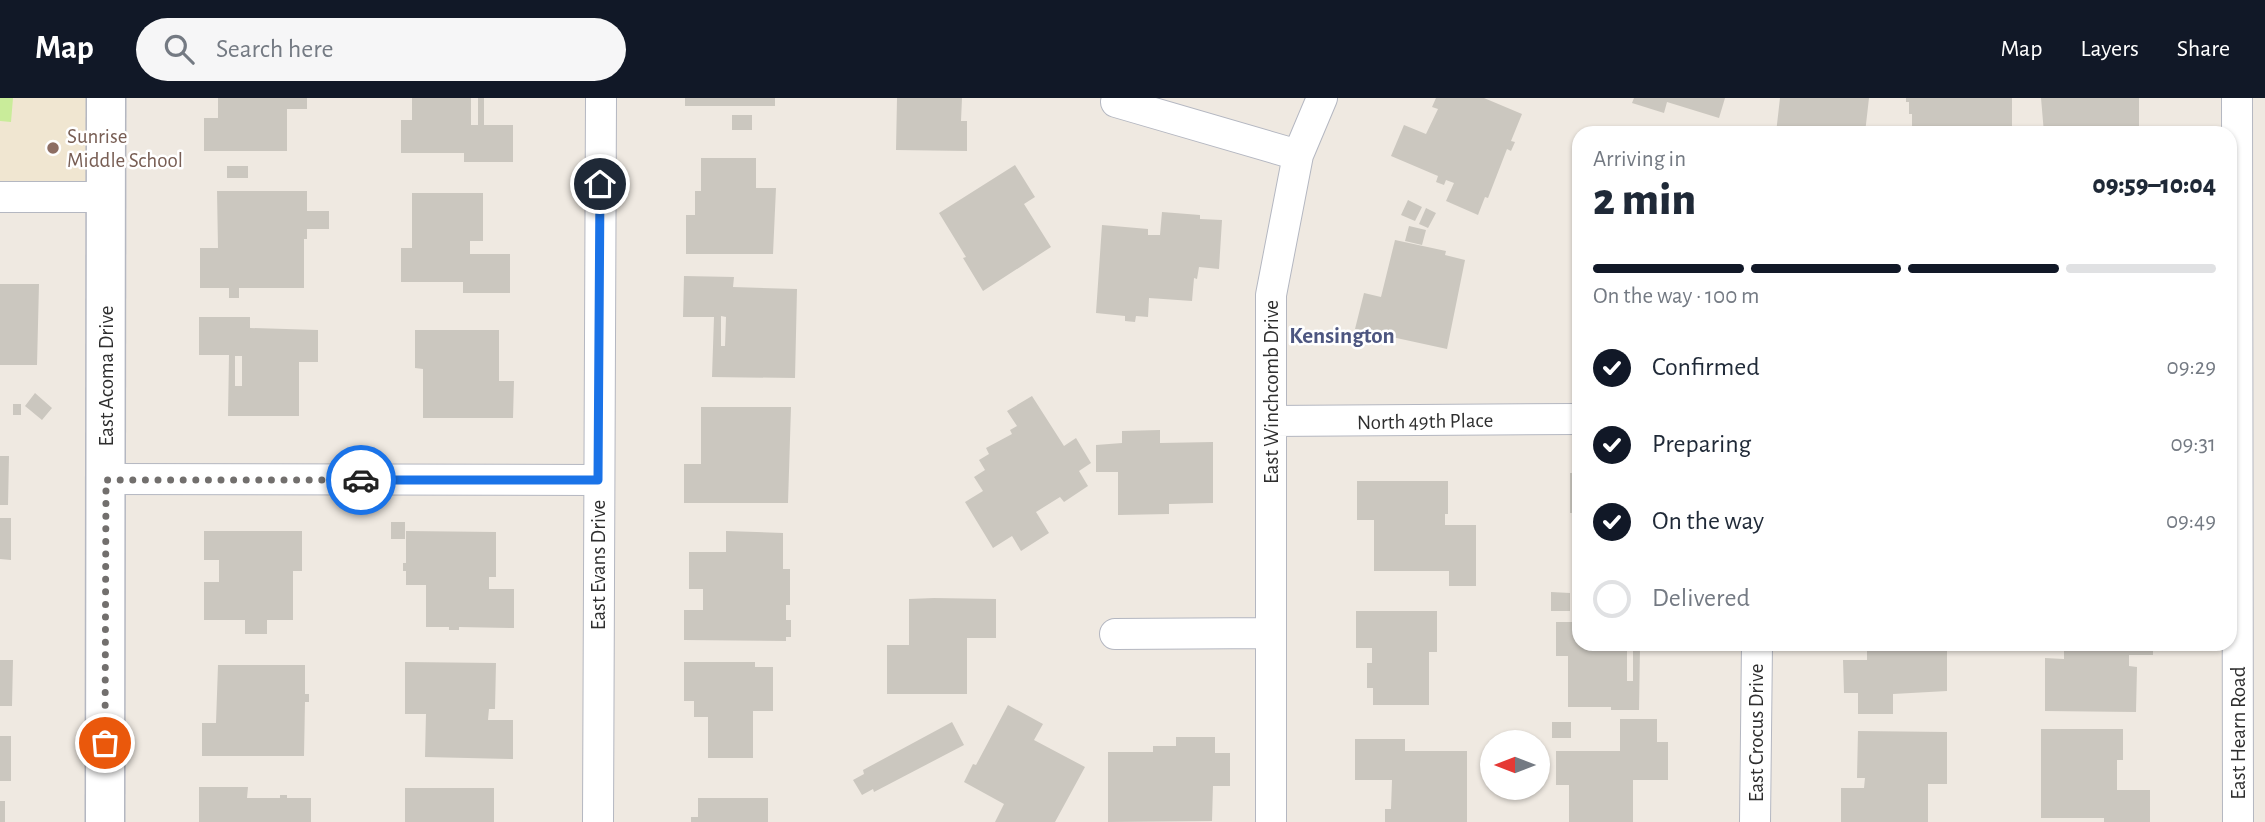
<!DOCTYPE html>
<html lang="en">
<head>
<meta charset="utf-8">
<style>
	:root { --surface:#fff; --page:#f6f6f7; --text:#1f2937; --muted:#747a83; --line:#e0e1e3; --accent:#111827 }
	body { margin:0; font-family:"Alegreya Sans",sans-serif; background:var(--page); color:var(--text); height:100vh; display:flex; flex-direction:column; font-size:26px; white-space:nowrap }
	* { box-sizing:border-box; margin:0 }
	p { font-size:23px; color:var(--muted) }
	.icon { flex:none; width:38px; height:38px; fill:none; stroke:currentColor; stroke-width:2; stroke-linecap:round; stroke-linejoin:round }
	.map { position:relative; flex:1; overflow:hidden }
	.details { position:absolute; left:1572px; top:28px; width:665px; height:525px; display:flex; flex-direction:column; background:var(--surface); border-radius:21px; box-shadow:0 2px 5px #0004 }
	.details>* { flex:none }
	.needle { width:46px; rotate:270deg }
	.buttons { position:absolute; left:1480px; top:632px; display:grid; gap:14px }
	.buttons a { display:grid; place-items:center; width:70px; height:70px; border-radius:50%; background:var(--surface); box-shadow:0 2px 5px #0004; font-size:35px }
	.pin { position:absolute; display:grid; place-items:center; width:60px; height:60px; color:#fff; margin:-30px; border:4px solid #fff; border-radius:50%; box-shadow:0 2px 7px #0007 }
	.courier { position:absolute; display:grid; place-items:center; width:70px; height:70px; margin:-35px; border:5px solid #1a73e8; border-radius:50%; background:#fff; color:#222; box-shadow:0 2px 9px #0007 }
	.head em { font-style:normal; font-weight:800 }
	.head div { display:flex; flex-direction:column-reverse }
	.head { display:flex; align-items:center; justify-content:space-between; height:119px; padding:0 21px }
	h1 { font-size:46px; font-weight:800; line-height:52px }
	.bar { display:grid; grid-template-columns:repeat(4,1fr); gap:10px 7px; align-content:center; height:84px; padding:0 21px }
	.bar i { height:9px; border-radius:5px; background:var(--line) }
	.bar .on { background:var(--accent) }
	.bar p { grid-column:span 4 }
	ol { padding:0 21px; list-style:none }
	li { display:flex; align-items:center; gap:21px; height:77px }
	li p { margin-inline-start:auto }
	li .icon { padding:7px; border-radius:50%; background:var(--accent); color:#fff; stroke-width:4 }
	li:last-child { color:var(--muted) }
	li i { width:38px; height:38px; border:4px solid var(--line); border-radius:50% }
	header { display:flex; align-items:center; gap:42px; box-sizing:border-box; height:98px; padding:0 35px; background:var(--accent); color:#fff }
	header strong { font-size:33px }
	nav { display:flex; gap:38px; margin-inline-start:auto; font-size:24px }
	.search { width:490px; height:63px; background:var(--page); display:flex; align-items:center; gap:18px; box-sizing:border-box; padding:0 24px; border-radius:38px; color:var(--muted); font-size:26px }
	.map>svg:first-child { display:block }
	.education { fill:#f0e6d1 }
	.pitch { fill:#c9ec9a }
	.building { fill:#cbc7bf; fill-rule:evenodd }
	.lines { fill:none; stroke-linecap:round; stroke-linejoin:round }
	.street-casing { stroke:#b4b7c1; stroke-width:32 }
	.secondary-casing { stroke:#b4b7c1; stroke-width:41 }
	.street { stroke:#fff; stroke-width:30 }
	.secondary { stroke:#fff; stroke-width:38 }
	.done { stroke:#726f6d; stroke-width:7; stroke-dasharray:0 12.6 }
	.route { stroke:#1a73e8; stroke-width:9 }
	.education-dot { fill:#8d6e63; stroke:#fff; stroke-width:2.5 }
	.labels { text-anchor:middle; stroke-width:5; stroke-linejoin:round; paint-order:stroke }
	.education-label { font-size:21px; fill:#785e54; stroke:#fff; text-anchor:start }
	.street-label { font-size:21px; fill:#2e2e2e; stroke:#fff }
	.neighbourhood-label { font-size:23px; font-weight:bold; fill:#4d5680; stroke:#fff }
</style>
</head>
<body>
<header>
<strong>Map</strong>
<div class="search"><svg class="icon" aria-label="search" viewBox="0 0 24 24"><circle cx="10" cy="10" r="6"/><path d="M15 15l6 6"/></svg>Search here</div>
<nav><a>Map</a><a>Layers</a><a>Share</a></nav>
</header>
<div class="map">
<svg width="2265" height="724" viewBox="0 0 2265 724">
	<rect width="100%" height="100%" fill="#efe9e1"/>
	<!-- education -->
	<path class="education" d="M0 0H106V99H0Z"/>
	<!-- pitch -->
	<path class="pitch" d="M0 0H13L11 24 0 23Z"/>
	<!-- building -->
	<path class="building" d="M218 0H307V11H287V53H204V20H218Z
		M412 0H471V27H478V0H484V27H513V64H464V55H401V22H412Z
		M685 0H775V8H685Z
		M897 0H962L961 23H967V53L896 52Z
		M1436 0H1484L1522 16 1511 43 1515 44 1511 53 1507 51 1488 100 1485 99 1478 117 1446 103 1454 85 1446 82 1444 87 1436 84 1438 78 1391 58 1404 27 1426 36 1438 11 1432 9Z
		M1634 0H1725L1719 20 1667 4 1664 15 1632 5Z
		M1780 0H1869L1865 35H1776Z
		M1906 0H2012V35H1953V28H1912V16H1909V4H1906Z
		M2041 0H2139V35H2044Z
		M732 17H752V32H732Z
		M701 60H756V90H776L773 156H686V117H695V93H701Z
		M1015 67 1035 99 1024 106 1051 149 983 193 963 160 966 159 939 115Z
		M227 68H248V80H227Z
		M217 93H307V113H329V131H307V141H304V190H239V200H229V190H200V150H218Z
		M412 95H483V143H470V156H510V195H463V184H401V150H412Z
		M1408 102 1422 109 1415 123 1401 117Z
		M1426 110 1436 115 1428 130 1419 126Z
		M1162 114 1200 117V121L1222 122 1219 171 1199 169 1197 181 1194 180 1192 203 1149 200 1148 219 1136 218 1135 224 1125 223V218L1096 215 1102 127 1148 131V137H1160Z
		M1409 128 1426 132 1422 147 1405 143Z
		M1395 142 1446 153 1445 157 1465 162 1447 251 1355 231 1364 195 1381 199Z
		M684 178 734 179 733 189 797 191 795 280 712 279 714 219H683ZM721 218 726 219 725 248H721Z
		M0 186H39L37 267H0Z
		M199 219H250V230L318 232V264H299V318H228L229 257H199ZM235 258H242V288H235Z
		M415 232H499V283H514L513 320H423V271L415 270Z
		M35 295 52 310 42 322 25 308Z
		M1032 298 1064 348 1076 340 1091 365 1079 373 1088 388 1064 404 1060 399 1036 414 1049 435 1021 453 1012 438 993 450 965 404 983 393 974 379 985 372 979 362 989 356 986 350 1012 336 1010 332 1017 328 1007 313Z
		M13 306H21V317H13Z
		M701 309H791L788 405H684V366H701Z
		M1160 332V345L1213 344V405L1169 406V416L1118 417V374H1096V347L1122 345V333Z
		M0 358H9L8 407H0Z
		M1570 375H1578V415H1570Z
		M1357 383H1448V416H1445V427H1476V488H1449V473H1374V422H1357Z
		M0 420H11V462L0 461Z
		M391 424H405V441H391Z
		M204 433H302V473H293V522H267V536H245V522H204V484H219V462H204Z
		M406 433 496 434V479H489V491H514V530L459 529V532H449V529H426V487H406V473H403V465H406Z
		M726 433 783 435V471H790V507H786V522H791V539H786V543L684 542V512H703V491H689V454H726Z
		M1551 494 1570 495V513H1551Z
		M934 500 996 501V540H967V596H887V547H909V501Z
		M1356 513H1437V554H1429V607H1373V590H1367V565H1372V550H1356Z
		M1556 524H1578V546H1667V549H1640L1639 612H1611V609H1568V558H1556ZM1627 552H1633V583H1627Z
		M1867 546H1947V593L1893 596V616H1858V595H1844L1843 562H1867Z
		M2064 546H2153V557H2129V568L2137 569 2136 614 2045 613V560L2064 561Z
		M0 562H13L12 608H0Z
		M405 564 496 565 495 611H489L488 622H513V661L425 659 426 616H405Z
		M684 564H755V569H773V613H753V660H708V619H694V603H684Z
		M218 567H305V596H309V604H305L304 658H202V625H216Z
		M1008 607 1043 626 1034 642 1085 669 1055 724H995L1004 706 964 684 973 666 976 667Z
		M1620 621H1657V644H1668V682H1633V724H1569V687H1556V653H1620Z
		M952 624 964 647 874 694 873 691 862 697 853 682 864 676 863 672Z
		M1552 624H1571V640H1552Z
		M2041 631H2123V662H2117V692H2150V724H2104V720H2041Z
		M1858 633 1947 634V686H1928V724H1841V690H1864L1865 680H1857Z
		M0 638H11V683H0Z
		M1176 639H1215V655H1230V688H1213L1212 723 1108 724V654H1153V648H1176Z
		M1355 641H1405V653H1467V724H1385V711H1391L1392 682H1355Z
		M199 689H248L247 700H280V697H287V700H311V724H199Z
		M405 690H494V724H405Z
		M698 700H768V724H691V719H698Z
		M0 703H5V724H0Z"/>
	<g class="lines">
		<!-- street casing -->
		<g class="street-casing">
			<path id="street" d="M2237 0 2238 724
				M1116 4 1298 57
				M0 99H106
				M1271 323 1578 321
				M106 381 598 382
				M1115 536 1271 535
				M598 724 601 0
				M1271 724V197L1298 57 1322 0
				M1755 724 1757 546"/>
		</g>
		<!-- secondary casing -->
		<g class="secondary-casing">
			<path id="secondary" d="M105 724 106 0"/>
		</g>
		<!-- street -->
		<use href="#street" class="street"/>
		<!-- secondary -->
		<use href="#secondary" class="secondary"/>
	</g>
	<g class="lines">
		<!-- done -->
		<path class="done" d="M105 645 106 382H361"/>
		<!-- route -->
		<path class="route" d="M361 382H598L600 86"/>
	</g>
	<!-- markers -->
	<circle class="education-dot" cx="53" cy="50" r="7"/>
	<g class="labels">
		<!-- education labels -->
		<g class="education-label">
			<text x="67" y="45">Sunrise<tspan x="67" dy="24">Middle School</tspan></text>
		</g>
		<!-- street labels -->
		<g class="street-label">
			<text transform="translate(106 278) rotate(-90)" y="7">East Acoma Drive</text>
			<text transform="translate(1271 294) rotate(-90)" y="7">East Winchcomb Drive</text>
			<text transform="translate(1425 323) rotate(-1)" y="7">North 49th Place</text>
			<text transform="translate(598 467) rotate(-90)" y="7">East Evans Drive</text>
			<text transform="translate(1756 635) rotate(-90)" y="7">East Crocus Drive</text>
			<text transform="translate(2238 635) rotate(-90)" y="7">East Hearn Road</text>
		</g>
		<!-- neighbourhood labels -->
		<g class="neighbourhood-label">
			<text x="1342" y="245">Kensington</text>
		</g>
	</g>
</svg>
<div class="buttons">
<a><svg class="needle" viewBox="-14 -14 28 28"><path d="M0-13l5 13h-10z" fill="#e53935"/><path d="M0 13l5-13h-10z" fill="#747a83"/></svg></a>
</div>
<div class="pin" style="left:105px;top:645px;background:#ea580c"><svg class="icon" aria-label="bag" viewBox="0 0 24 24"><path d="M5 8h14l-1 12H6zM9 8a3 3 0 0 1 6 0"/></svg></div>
<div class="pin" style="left:600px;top:86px;background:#1f2937"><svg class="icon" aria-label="home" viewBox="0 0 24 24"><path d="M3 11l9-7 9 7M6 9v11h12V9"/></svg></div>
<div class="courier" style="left:361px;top:382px"><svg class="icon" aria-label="car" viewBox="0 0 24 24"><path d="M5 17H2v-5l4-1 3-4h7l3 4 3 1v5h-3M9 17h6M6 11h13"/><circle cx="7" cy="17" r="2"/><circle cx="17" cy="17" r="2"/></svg></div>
<section class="details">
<div class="head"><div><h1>2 min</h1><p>Arriving in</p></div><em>09:59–10:04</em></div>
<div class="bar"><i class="on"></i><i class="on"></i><i class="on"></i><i></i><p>On the way · 100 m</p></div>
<ol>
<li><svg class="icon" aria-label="check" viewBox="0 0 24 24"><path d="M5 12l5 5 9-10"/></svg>Confirmed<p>09:29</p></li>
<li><svg class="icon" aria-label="check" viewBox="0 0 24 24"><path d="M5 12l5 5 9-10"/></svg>Preparing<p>09:31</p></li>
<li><svg class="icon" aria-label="check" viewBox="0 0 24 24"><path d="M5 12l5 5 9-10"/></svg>On the way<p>09:49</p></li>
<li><i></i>Delivered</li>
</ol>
</section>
</div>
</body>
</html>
